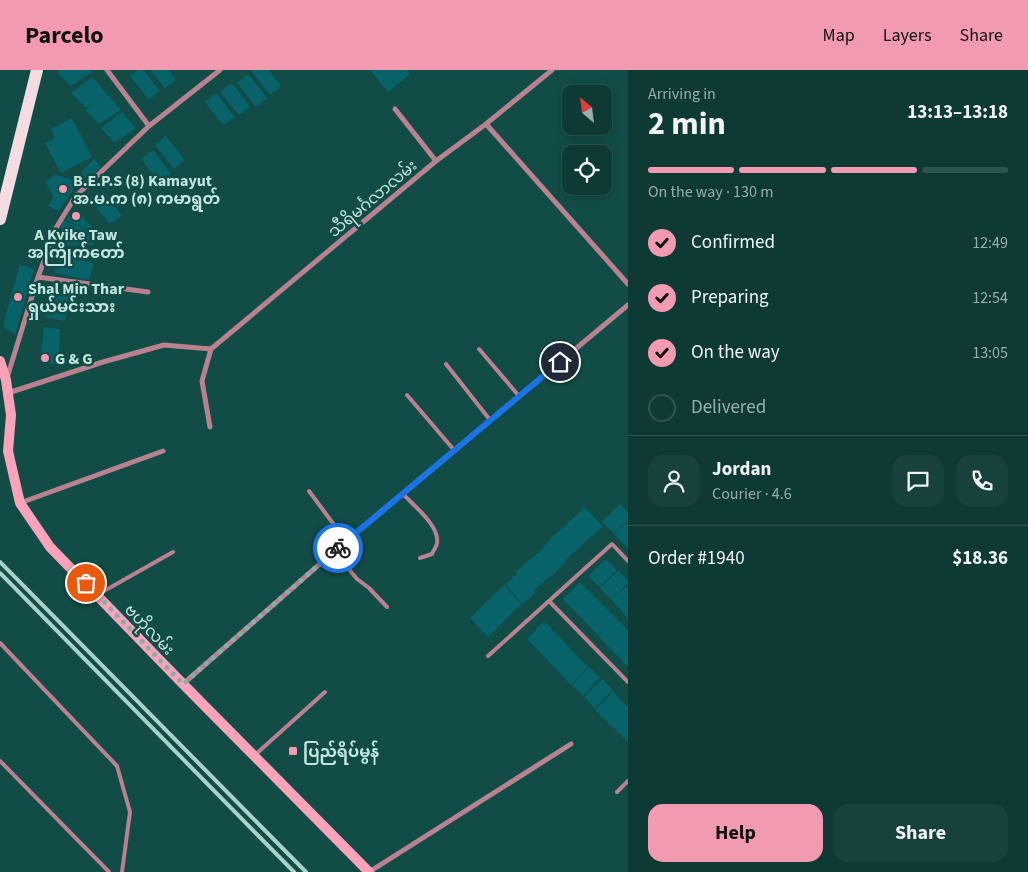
<!DOCTYPE html>
<html lang="en">
<head>
<meta charset="utf-8">
<style>
	:root { --surface:#0d3a34; --page:#16413c; --text:#f1f3f6; --muted:#9aadac; --line:#2d544f; --accent:#f29ab0 }
	body { margin:0; font-family:"Source Sans 3","Noto Sans Myanmar",sans-serif; background:var(--page); color:var(--text); height:100vh; display:flex; flex-direction:column; font-size:19px; white-space:nowrap }
	* { box-sizing:border-box; margin:0 }
	p { font-size:16px; color:var(--muted) }
	.icon { flex:none; width:28px; height:28px; fill:none; stroke:currentColor; stroke-width:2; stroke-linecap:round; stroke-linejoin:round }
	.map { position:relative; flex:1; overflow:hidden }
	.details { display:flex; flex-direction:column; background:var(--surface); width:400px }
	.details>* { flex:none }
	.needle { width:32px; rotate:332deg }
	.tools { position:absolute; left:562px; top:15px; display:grid; gap:10px }
	.tools a { display:grid; place-items:center; width:50px; height:50px; border-radius:10px; background:var(--surface); box-shadow:0 2px 12px #0003,0 0 0 1px var(--line); font-size:25px }
	.pin { position:absolute; display:grid; place-items:center; width:42px; height:42px; color:#fff; margin:-21px; border:2px solid #fff; border-radius:50%; box-shadow:0 1px 5px #0007 }
	.courier { position:absolute; display:grid; place-items:center; width:50px; height:50px; margin:-25px; border:4px solid #1a73e8; border-radius:50%; background:#fff; color:#222; box-shadow:0 1px 6px #0007 }
	.summary em { font-style:normal; font-weight:700 }
	.summary div { display:flex; flex-direction:column-reverse }
	.summary { display:flex; align-items:center; justify-content:space-between; height:85px; padding:0 20px }
	h1 { font-size:32px; font-weight:700; line-height:38px }
	.bar { display:grid; grid-template-columns:repeat(4,1fr); gap:8px 5px; align-content:center; height:60px; padding:0 20px }
	.bar i { height:6px; border-radius:4px; background:var(--line) }
	.bar .current { background:var(--accent) }
	.bar p { grid-column:span 4 }
	.line { display:flex; align-items:center; gap:12px; padding:0 20px; border-top:1px solid var(--line) }
	.line div { flex:1 }
	.round { display:grid; place-items:center; flex:none; width:52px; height:52px; border-radius:15px; background:var(--page) }
	ol { padding:0 20px; list-style:none }
	li { display:flex; align-items:center; gap:15px; height:55px }
	li p { margin-inline-start:auto }
	li .icon { padding:5px; border-radius:50%; background:var(--accent); color:#111; stroke-width:4 }
	li:last-child { color:var(--muted) }
	li i { width:28px; height:28px; border:2px solid var(--line); border-radius:50% }
	.primary-button { display:flex; gap:10px; margin-top:auto; padding:10px 20px }
	.primary-button a { flex:1; height:58px; border-radius:15px; background:var(--accent); color:#111; font-size:20px; font-weight:700; line-height:58px; text-align:center }
	.primary-button a+a { background:var(--page); color:var(--text) }
	header { display:flex; align-items:center; gap:30px; box-sizing:border-box; height:70px; padding:0 25px; background:var(--accent); color:#111 }
	header strong { font-size:24px }
	nav { display:flex; gap:28px; margin-inline-start:auto; font-size:18px }
	main { display:flex; flex:1; min-height:0 }
	.map>svg:first-child { display:block }
	.building { fill:#076269 }
	.lines { fill:none; stroke-linecap:round; stroke-linejoin:round }
	.service { stroke:#ba818e; stroke-width:4 }
	.minor { stroke:#ba818e; stroke-width:5 }
	.secondary { stroke:#fca2b9; stroke-width:10 }
	.primary { stroke:#f4dce1; stroke-width:12 }
	.rail { stroke:#aad0ca; stroke-width:4 }
	.done { stroke:#84b0a9; stroke-width:5; stroke-dasharray:0 9 }
	.route { stroke:#1a73e8; stroke-width:6 }
	.poi-dot { fill:#f29ab0; stroke:#114d46; stroke-width:2 }
	.labels { text-anchor:middle; stroke-width:5; stroke-linejoin:round; paint-order:stroke }
	.poi-label { font-size:16px; font-weight:bold; fill:#c2e5df; stroke:#114d46; text-anchor:start }
	.street-label { font-size:16px; fill:#c2e5df; stroke:#114d46 }
</style>
</head>
<body>
<header>
<strong>Parcelo</strong>
<nav><a>Map</a><a>Layers</a><a>Share</a></nav>
</header>
<main>
<div class="map">
<svg width="628" height="802" viewBox="0 0 628 802">
	<rect width="100%" height="100%" fill="#114d46"/>
	<!-- building -->
	<path class="building" d="M59 0H90L92 2 71 16 57 2Z
		M138 0H143L160 21 149 30 130 6Z
		M150 0H169L176 10 165 18Z
		M252 0H269L281 16 270 25 251 1Z
		M370 0H407L410 4 388 22Z
		M248 4 267 28 256 37 237 13Z
		M92 7 121 40 99 54 85 40 93 33 86 38 71 23Z
		M232 13 250 37 239 45 220 22Z
		M216 23 235 47 223 55 205 32Z
		M122 42 136 58 115 73 101 58Z
		M72 48 92 87 61 103 45 73 55 68 51 59Z
		M166 66 185 90 174 99 155 75Z
		M153 80 171 104 160 113 141 89Z
		M94 89 101 96 89 110 81 103Z
		M55 105 79 111 59 141 48 136 54 127 45 112Z
		M103 122 122 146 110 154 91 131Z
		M75 139 98 163 95 162 93 175H61V150L93 161 66 150Z
		M59 183 94 194 89 210 55 203Z
		M20 194 34 199 15 265 3 256Z
		M53 217 72 221 65 251 45 247Z
		M44 257 60 259 59 295 40 292Z
		M620 434 628 442V449L614 463 602 452Z
		M585 437 603 456 567 489 557 501 533 521 535 523 523 534 505 514 517 504 515 502 539 482 550 469Z
		M628 450V478L614 464Z
		M606 489 617 500 600 517 588 506Z
		M618 501 628 510V513L612 530 600 518Z
		M580 512 628 560V597L563 529Z
		M504 515 522 534 488 567 470 548Z
		M628 515V549L612 530Z
		M544 551 588 597 571 615 527 569Z
		M589 597 600 608 583 626 572 615Z
		M602 609 613 620 595 638 584 627Z
		M613 622 628 637V672L595 640Z"/>
	<g class="lines">
		<!-- service -->
		<path class="service" d="M479 279 519 326
			M446 294 490 350
			M407 325 454 380
			M309 421 346 471
			M402 423C413 435 440 456 437 473 437 476 433 481 432 484L420 488
			M334 481 357 509 369 518 387 537
			M97 525 173 482
			M549 531 628 612
			M0 573 117 696 130 742 122 802
			M488 586 612 474 628 491
			M256 684 325 622
			M0 691 109 802
			M617 722 628 711"/>
		<!-- minor -->
		<path class="minor" d="M107 0 149 56
			M395 39 436 91
			M486 54 628 214
			M38 207 148 222
			M211 279 436 91 486 54 552 0
			M7 308 38 207 56 158 75 127 149 56 220 0
			M8 323 103 292 164 275 211 279
			M210 357 202 311 211 279
			M20 433 163 381
			M183 614 346 471 628 235
			M369 802 571 674"/>
		<!-- secondary -->
		<path class="secondary" d="M0 291 6 310 11 345 8 381 20 433 50 477 183 614 369 802"/>
		<!-- primary -->
		<path class="primary" d="M0 149 37 0"/>
		<!-- rail -->
		<path class="rail" d="M0 492 306 802
			M0 503 294 802"/>
	</g>
	<g class="lines">
		<!-- done -->
		<path class="done" d="M86 513 183 614 338 478"/>
		<!-- route -->
		<path class="route" d="M338 478 560 292"/>
	</g>
	<!-- markers -->
	<g class="poi-dot">
		<circle cx="63" cy="119" r="5"/>
		<circle cx="76" cy="146" r="5"/>
		<circle cx="18" cy="227" r="5"/>
		<circle cx="45" cy="288" r="5"/>
		<rect x="288" y="676" width="10" height="10" rx="2.5"/>
	</g>
	<g class="labels">
		<!-- poi labels -->
		<g class="poi-label">
			<text x="73" y="116">B.E.P.S (8) Kamayut<tspan x="73" dy="18">အ.မ.က (၈) ကမာရွတ်</tspan></text>
			<text x="76" y="170" text-anchor="middle">A Kyike Taw<tspan x="76" dy="18">အကြိုက်တော်</tspan></text>
			<text x="28" y="224">Shal Min Thar<tspan x="28" dy="18">ရှယ်မင်းသား</tspan></text>
			<text x="55" y="294">G &amp; G</text>
			<text x="303" y="687">ပြည်ရိပ်မွန်</text>
		</g>
		<!-- street labels -->
		<g class="street-label">
			<text transform="translate(372 128) rotate(-40)" y="6">သီရိမင်္ဂလာလမ်း</text>
			<text transform="translate(150 559) rotate(46)" y="6">ဗဟိုလမ်း</text>
		</g>
	</g>
</svg>
<div class="tools">
<a><svg class="needle" viewBox="-14 -14 28 28"><path d="M0-13l5 13h-10z" fill="#e53935"/><path d="M0 13l5-13h-10z" fill="#9aadac"/></svg></a>
<a><svg class="icon" aria-label="locate" viewBox="0 0 24 24"><circle cx="12" cy="12" r="6"/><path d="M12 2v4M12 18v4M2 12h4M18 12h4"/></svg></a>
</div>
<div class="pin" style="left:86px;top:513px;background:#ea580c"><svg class="icon" aria-label="bag" viewBox="0 0 24 24"><path d="M5 8h14l-1 12H6zM9 8a3 3 0 0 1 6 0"/></svg></div>
<div class="pin" style="left:560px;top:292px;background:#1f2937"><svg class="icon" aria-label="home" viewBox="0 0 24 24"><path d="M3 11l9-7 9 7M6 9v11h12V9"/></svg></div>
<div class="courier" style="left:338px;top:478px"><svg class="icon" aria-label="bike" viewBox="0 0 24 24"><circle cx="6" cy="16" r="4"/><circle cx="18" cy="16" r="4"/><path d="M6 16l4-8h5l3 8M10 8l3 8H6M13 5h3"/></svg></div>
</div>
<section class="details">
<div class="summary"><div><h1>2 min</h1><p>Arriving in</p></div><em>13:13–13:18</em></div>
<div class="bar"><i class="current"></i><i class="current"></i><i class="current"></i><i></i><p>On the way · 130 m</p></div>
<ol>
<li><svg class="icon" aria-label="check" viewBox="0 0 24 24"><path d="M5 12l5 5 9-10"/></svg>Confirmed<p>12:49</p></li>
<li><svg class="icon" aria-label="check" viewBox="0 0 24 24"><path d="M5 12l5 5 9-10"/></svg>Preparing<p>12:54</p></li>
<li><svg class="icon" aria-label="check" viewBox="0 0 24 24"><path d="M5 12l5 5 9-10"/></svg>On the way<p>13:05</p></li>
<li><i></i>Delivered</li>
</ol>
<div class="line" style="height:90px"><a class="round"><svg class="icon" aria-label="person" viewBox="0 0 24 24"><circle cx="12" cy="8" r="4"/><path d="M4 21q1-7 8-7t8 7"/></svg></a><div><b>Jordan</b><p>Courier · 4.6</p></div><a class="round"><svg class="icon" aria-label="chat" viewBox="0 0 24 24"><path d="M4 5h16v11H9l-5 4z"/></svg></a><a class="round"><svg class="icon" aria-label="phone" viewBox="0 0 24 24"><path d="M5 4h4l2 5-3 2q2 4 5 5l2-3 5 2v4C11 20 4 13 5 4z"/></svg></a></div>
<div class="line" style="height:65px"><div>Order #1940</div><b>$18.36</b></div>
<div class="primary-button"><a>Help</a><a>Share</a></div>
</section>
</main>
</body>
</html>
